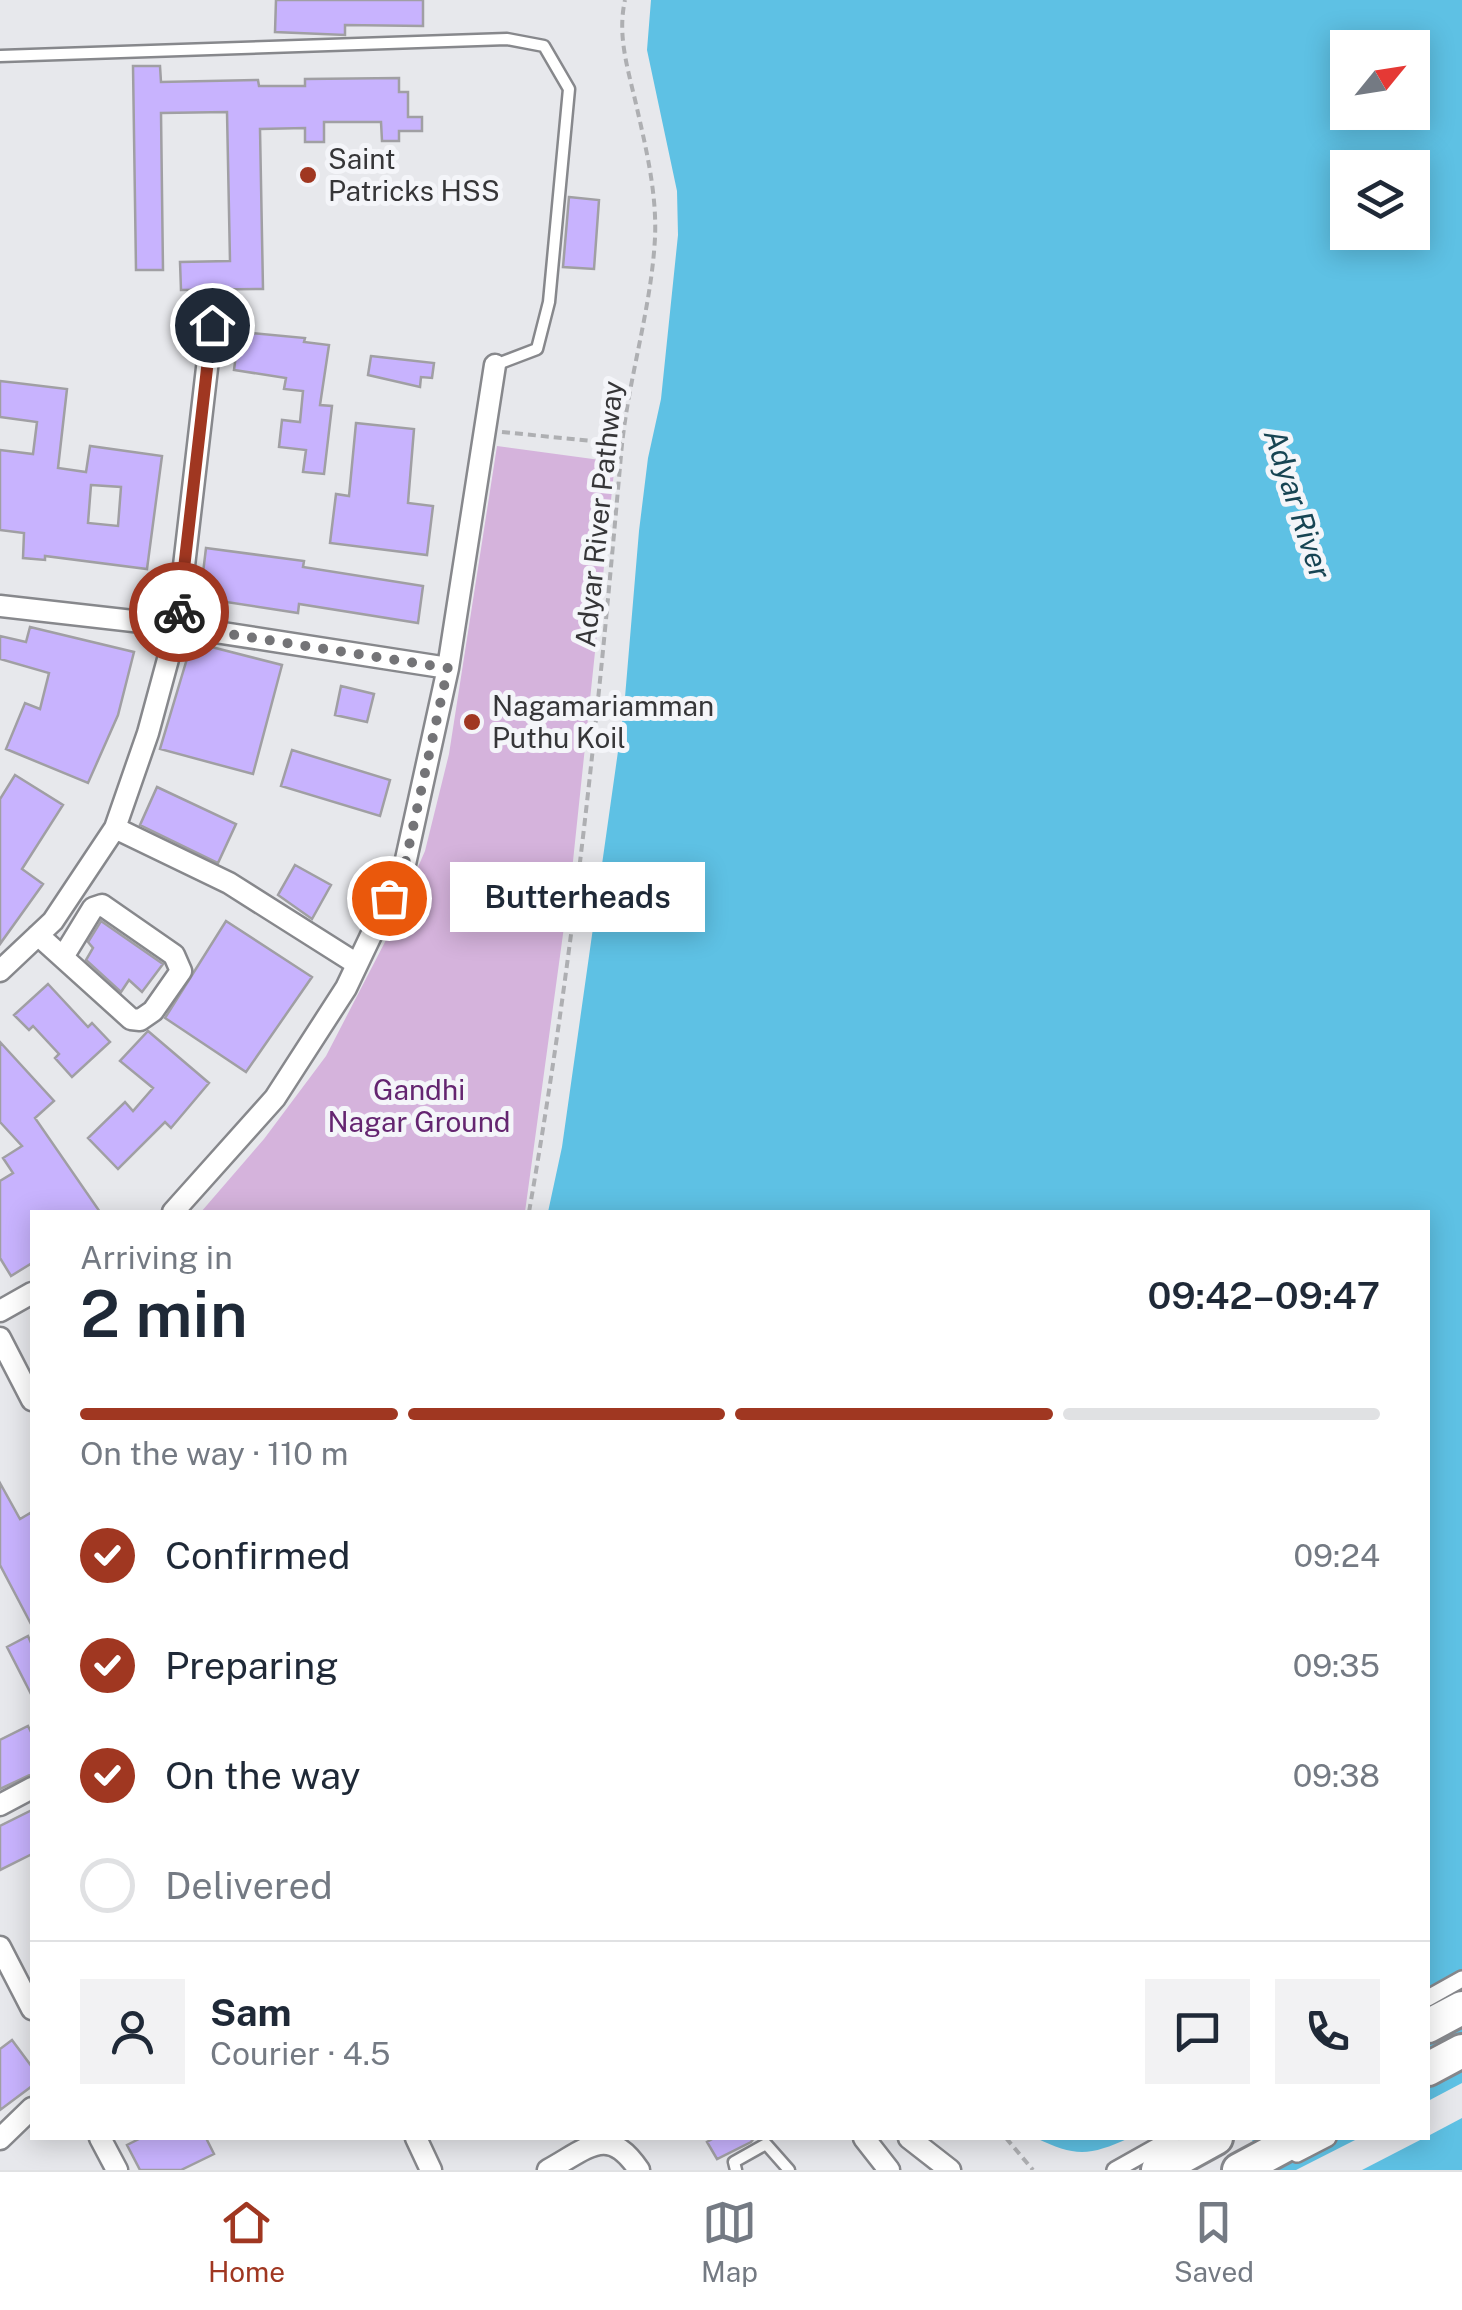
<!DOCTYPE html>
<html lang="en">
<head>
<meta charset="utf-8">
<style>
	:root { --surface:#fff; --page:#f2f2f3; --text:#1f2937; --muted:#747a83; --line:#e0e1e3; --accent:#a03721 }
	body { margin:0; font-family:"Public Sans",sans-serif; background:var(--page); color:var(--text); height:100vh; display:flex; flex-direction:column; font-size:38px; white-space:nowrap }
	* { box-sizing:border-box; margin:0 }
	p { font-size:32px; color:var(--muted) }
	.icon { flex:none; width:55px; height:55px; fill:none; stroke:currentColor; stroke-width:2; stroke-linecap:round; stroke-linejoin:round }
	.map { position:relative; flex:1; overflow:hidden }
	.drawer { position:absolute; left:30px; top:1210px; width:1400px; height:930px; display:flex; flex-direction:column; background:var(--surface); border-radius:0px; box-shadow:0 5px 25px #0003 }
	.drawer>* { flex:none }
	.needle { width:65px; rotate:60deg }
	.buttons { position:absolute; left:1330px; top:30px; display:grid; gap:20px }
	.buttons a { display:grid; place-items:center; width:100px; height:100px; border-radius:0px; background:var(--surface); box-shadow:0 5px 25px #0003; font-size:50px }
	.pin { position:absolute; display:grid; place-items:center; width:85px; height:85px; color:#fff; margin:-42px; border:5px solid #fff; border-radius:50%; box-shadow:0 2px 10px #0007 }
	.courier { position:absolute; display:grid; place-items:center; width:100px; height:100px; margin:-50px; border:8px solid #a03721; border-radius:50%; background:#fff; color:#222; box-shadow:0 2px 12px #0007 }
	.bubble { position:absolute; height:70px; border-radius:0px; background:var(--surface); box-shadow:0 5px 25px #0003; font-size:32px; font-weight:600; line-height:70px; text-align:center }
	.head em { font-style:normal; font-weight:600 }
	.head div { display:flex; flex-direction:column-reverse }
	.head { display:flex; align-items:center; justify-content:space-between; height:170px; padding:0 50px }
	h1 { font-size:65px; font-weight:600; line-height:75px }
	.bar { display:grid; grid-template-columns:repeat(4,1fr); gap:15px 10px; align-content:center; height:120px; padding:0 50px }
	.bar i { height:12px; border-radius:8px; background:var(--line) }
	.bar .on { background:var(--accent) }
	.bar p { grid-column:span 4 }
	.line { display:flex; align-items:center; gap:25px; padding:0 50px; border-top:2px solid var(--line) }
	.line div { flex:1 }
	.round { display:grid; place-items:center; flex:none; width:105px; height:105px; border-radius:0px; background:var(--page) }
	ol { padding:0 50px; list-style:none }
	li { display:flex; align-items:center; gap:30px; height:110px }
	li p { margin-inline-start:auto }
	li .icon { padding:10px; border-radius:50%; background:var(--accent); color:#fff; stroke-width:4 }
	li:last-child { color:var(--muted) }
	li i { width:55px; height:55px; border:5px solid var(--line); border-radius:50% }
	.tab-bar { display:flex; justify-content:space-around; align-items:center; height:140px; border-top:2px solid var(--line); background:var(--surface); font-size:28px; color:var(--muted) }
	.tab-bar a { display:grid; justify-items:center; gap:5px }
	.tab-bar .on { color:var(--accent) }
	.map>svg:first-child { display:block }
	.green { fill:#d5b3dc }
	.water { fill:#5ec1e4; fill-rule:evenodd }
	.pier { fill:#e7e8ec }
	.building { fill:#c8b3fe; stroke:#a09fa3; stroke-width:2.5; fill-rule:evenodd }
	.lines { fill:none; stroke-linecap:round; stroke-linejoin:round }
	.service-casing { stroke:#87888c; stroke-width:15 }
	.pedestrian-casing { stroke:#87888c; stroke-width:20 }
	.minor-casing { stroke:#87888c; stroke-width:25 }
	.primary-casing { stroke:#87888c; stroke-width:38 }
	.path { stroke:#aeafb2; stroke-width:4; stroke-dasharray:8 5; stroke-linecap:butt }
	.service { stroke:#fff; stroke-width:10 }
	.pedestrian { stroke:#fff; stroke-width:15 }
	.minor { stroke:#fff; stroke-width:20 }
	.primary { stroke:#fff; stroke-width:32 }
	.done { stroke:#747477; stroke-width:10; stroke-dasharray:0 18 }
	.route { stroke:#a03721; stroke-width:12 }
	.poi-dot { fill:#a03721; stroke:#f4f5f9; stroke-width:4 }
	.labels { text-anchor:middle; stroke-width:10; stroke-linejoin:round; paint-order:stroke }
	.poi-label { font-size:28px; fill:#363638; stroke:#f4f5f9; text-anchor:start }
	.street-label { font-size:28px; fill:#363638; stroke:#f4f5f9 }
	.park-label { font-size:28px; fill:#642570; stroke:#f4f5f9 }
	.water-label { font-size:30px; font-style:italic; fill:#174453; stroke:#f4f5f9 }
</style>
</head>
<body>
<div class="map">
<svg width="1462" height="2170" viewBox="0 0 1462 2170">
	<rect width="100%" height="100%" fill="#e7e8ec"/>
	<!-- green -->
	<path class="green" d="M497 446 615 462 573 861 525 1212H201L264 1139 326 1056 386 940 425 851 449 754Z"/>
	<!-- water -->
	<path class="water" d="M651 0H1462V2170H1280L1250 2138H1428V1212H548L562 1147 624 709 639 531 648 458 661 399 678 235 677 191 647 50ZM1348 48H1412V112H1348ZM1348 168H1412V232H1348Z
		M1036 2138H1129C1090 2156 1075 2157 1036 2138Z"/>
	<!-- pier -->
	<path class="pier" d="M1462 2083V2118L1428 2136V2101Z
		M1359 2138H1424L1362 2170H1296Z"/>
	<!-- building -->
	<path class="building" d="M276 0H423V26L345 25V35L275 32Z
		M133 66H160L161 82 258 80 259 86H305V79L399 78V92H408V117H422V131H399V141H382L381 122H324V142H305V128L260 129 263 289 181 290 180 262 230 261 227 112 161 113 163 270H136Z
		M569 197 599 200 594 269 563 267Z
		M239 332 305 338 304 342 329 345 320 405 332 406 324 474 303 472 306 450 279 447 282 420 300 422 303 391 284 389 286 378 234 370Z
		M371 356 434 363 432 378 421 377 420 387 368 375Z
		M0 381 67 389 58 468 86 472 90 446 162 456 147 569 45 556V560L23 558 24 533 0 530V450L33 454 37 422 0 417ZM91 485 121 487 118 526 88 523Z
		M356 423 414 429 408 503 433 506 427 555 330 543 336 494 349 496Z
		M206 548 304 561 303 567 423 586 418 623 299 604 298 613 200 598Z
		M30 627 134 652 118 715 88 783 6 749 25 703 40 709 49 673 0 659V636L26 642Z
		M192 642 282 665 253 774 160 749Z
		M341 686 374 694 367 722 335 715Z
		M292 750 390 780 380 816 281 786Z
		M15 775 63 805 22 869 43 884 0 944V799Z
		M157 787 236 824 218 863 140 825Z
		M295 865 331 885 312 919 278 895Z
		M101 921 163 964 142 992 129 980 121 992 86 960 93 948 88 942Z
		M226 921 312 977 246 1072 165 1018Z
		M48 984 88 1027 92 1023 110 1042 72 1077 55 1058 59 1054 33 1026 29 1030 14 1015Z
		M148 1031 209 1083 171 1128 165 1122 118 1169 88 1138 125 1102 133 1111 153 1088 120 1061Z
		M0 1042 54 1101 35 1118 100 1212H32V1263L11 1276 0 1258V1181L13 1173 3 1158 22 1146 0 1122Z
		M0 1483 20 1519 32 1512V1626L0 1565Z
		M28 1636 32 1645V1696L7 1647Z
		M28 1726 32 1734V1774L0 1789V1740Z
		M32 1810V1854L0 1870V1826Z
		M12 2040 32 2067V2086L0 2110V2049Z
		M141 2138H206L214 2154 181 2170H140L127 2145Z
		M714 2138H754L751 2142 717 2159 707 2142Z"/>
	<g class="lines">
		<!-- service casing -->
		<g class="service-casing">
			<path id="service" d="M0 56 507 39 544 46 569 89 549 302 537 349 495 365
				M736 2170 734 2162 766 2144 789 2170"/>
		</g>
		<!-- pedestrian casing -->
		<g class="pedestrian-casing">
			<path id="pedestrian" d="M1428 1998 1462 1979
				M1297 2154 1328 2138
				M1115 2170 1172 2138"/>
		</g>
		<!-- minor casing -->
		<g class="minor-casing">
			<path id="minor" d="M0 606 177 626 448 668
				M115 828 229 883 357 964
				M38 935 131 1019 140 1020 153 1011 181 971 174 955 102 905 93 908 63 957
				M0 971 53 921 115 828 148 733 177 626 212 325
				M173 1212 275 1098 346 988 405 864 448 668 495 365
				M0 1311 32 1293
				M0 1338 32 1400
				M0 1805 32 1788
				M0 1947 32 2009
				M100 2138 117 2170
				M416 2138 431 2170
				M864 2138 889 2170
				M909 2138 950 2170
				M0 2139 32 2108
				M548 2170C587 2149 608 2123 639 2170"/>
		</g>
		<!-- primary casing -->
		<g class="primary-casing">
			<path id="primary" d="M1428 2026 1462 2008
				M1428 2069 1462 2051
				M1158 2170 1216 2138
				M1239 2170 1299 2138"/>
		</g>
		<!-- path -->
		<path class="path" d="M502 432 622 444
			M529 1212C573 962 599 708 621 455 627 382 651 312 655 238 657 193 646 148 636 104 628 69 617 36 625 0
			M1006 2138 1033 2170"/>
		<!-- service -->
		<use href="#service" class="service"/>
		<!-- pedestrian -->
		<use href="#pedestrian" class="pedestrian"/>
		<!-- minor -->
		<use href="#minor" class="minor"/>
		<!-- primary -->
		<use href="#primary" class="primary"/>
	</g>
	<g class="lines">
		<!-- done -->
		<path class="done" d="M179 612 177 626 448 668 405 864 389 898"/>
		<!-- route -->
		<path class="route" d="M179 612 212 325"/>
	</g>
	<!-- markers -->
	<g class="poi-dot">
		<circle cx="308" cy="175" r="10"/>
		<circle cx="472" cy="722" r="10"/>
	</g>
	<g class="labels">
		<!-- poi labels -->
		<g class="poi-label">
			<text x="328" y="169">Saint<tspan x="328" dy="32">Patricks HSS</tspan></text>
			<text x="492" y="716">Nagamariamman<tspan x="492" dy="32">Puthu Koil</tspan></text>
		</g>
		<!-- street labels -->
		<g class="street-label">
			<text transform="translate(599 514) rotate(-84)" y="10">Adyar River Pathway</text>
		</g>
		<!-- park labels -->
		<g class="park-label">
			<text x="419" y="1100">Gandhi<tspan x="419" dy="32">Nagar Ground</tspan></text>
		</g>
		<!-- water labels -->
		<g class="water-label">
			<text transform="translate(1297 504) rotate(72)" y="10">Adyar River</text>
		</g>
	</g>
</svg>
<div class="buttons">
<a><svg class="needle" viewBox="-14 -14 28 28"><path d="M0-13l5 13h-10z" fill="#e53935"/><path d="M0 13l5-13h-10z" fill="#747a83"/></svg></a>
<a><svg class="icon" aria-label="layers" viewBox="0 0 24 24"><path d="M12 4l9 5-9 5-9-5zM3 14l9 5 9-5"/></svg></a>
</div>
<div class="pin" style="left:389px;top:898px;background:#ea580c"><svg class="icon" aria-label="bag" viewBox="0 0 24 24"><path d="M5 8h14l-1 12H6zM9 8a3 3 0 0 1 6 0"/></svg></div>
<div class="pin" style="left:212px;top:325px;background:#1f2937"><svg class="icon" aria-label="home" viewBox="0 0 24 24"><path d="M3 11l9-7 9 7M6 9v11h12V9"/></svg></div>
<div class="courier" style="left:179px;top:612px"><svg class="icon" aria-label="bike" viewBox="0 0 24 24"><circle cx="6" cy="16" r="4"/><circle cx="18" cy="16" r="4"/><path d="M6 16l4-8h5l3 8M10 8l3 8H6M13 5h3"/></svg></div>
<div class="bubble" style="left:450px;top:862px;width:255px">Butterheads</div>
<section class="drawer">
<div class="head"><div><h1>2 min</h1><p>Arriving in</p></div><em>09:42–09:47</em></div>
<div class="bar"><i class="on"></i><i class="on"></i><i class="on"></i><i></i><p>On the way · 110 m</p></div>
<ol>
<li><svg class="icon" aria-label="check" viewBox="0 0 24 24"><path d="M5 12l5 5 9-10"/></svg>Confirmed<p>09:24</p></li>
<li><svg class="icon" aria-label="check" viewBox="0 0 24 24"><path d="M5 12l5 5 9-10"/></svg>Preparing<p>09:35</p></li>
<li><svg class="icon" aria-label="check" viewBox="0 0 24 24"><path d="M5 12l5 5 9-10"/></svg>On the way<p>09:38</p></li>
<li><i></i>Delivered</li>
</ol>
<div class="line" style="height:180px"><a class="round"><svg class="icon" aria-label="person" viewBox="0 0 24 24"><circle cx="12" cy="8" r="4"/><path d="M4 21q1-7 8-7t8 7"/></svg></a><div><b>Sam</b><p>Courier · 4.5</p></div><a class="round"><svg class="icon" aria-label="chat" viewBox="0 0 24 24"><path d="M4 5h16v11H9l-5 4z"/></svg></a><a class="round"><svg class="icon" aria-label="phone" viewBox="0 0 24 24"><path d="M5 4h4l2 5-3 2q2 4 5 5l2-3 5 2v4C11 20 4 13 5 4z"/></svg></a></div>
</section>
</div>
<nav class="tab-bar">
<a class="on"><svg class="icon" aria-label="home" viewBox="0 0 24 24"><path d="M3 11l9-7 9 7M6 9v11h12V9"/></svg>Home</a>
<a><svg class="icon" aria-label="map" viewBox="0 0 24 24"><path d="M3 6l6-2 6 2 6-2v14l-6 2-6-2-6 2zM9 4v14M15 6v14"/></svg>Map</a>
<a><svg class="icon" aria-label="saved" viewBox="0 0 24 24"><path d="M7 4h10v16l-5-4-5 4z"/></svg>Saved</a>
</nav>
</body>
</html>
